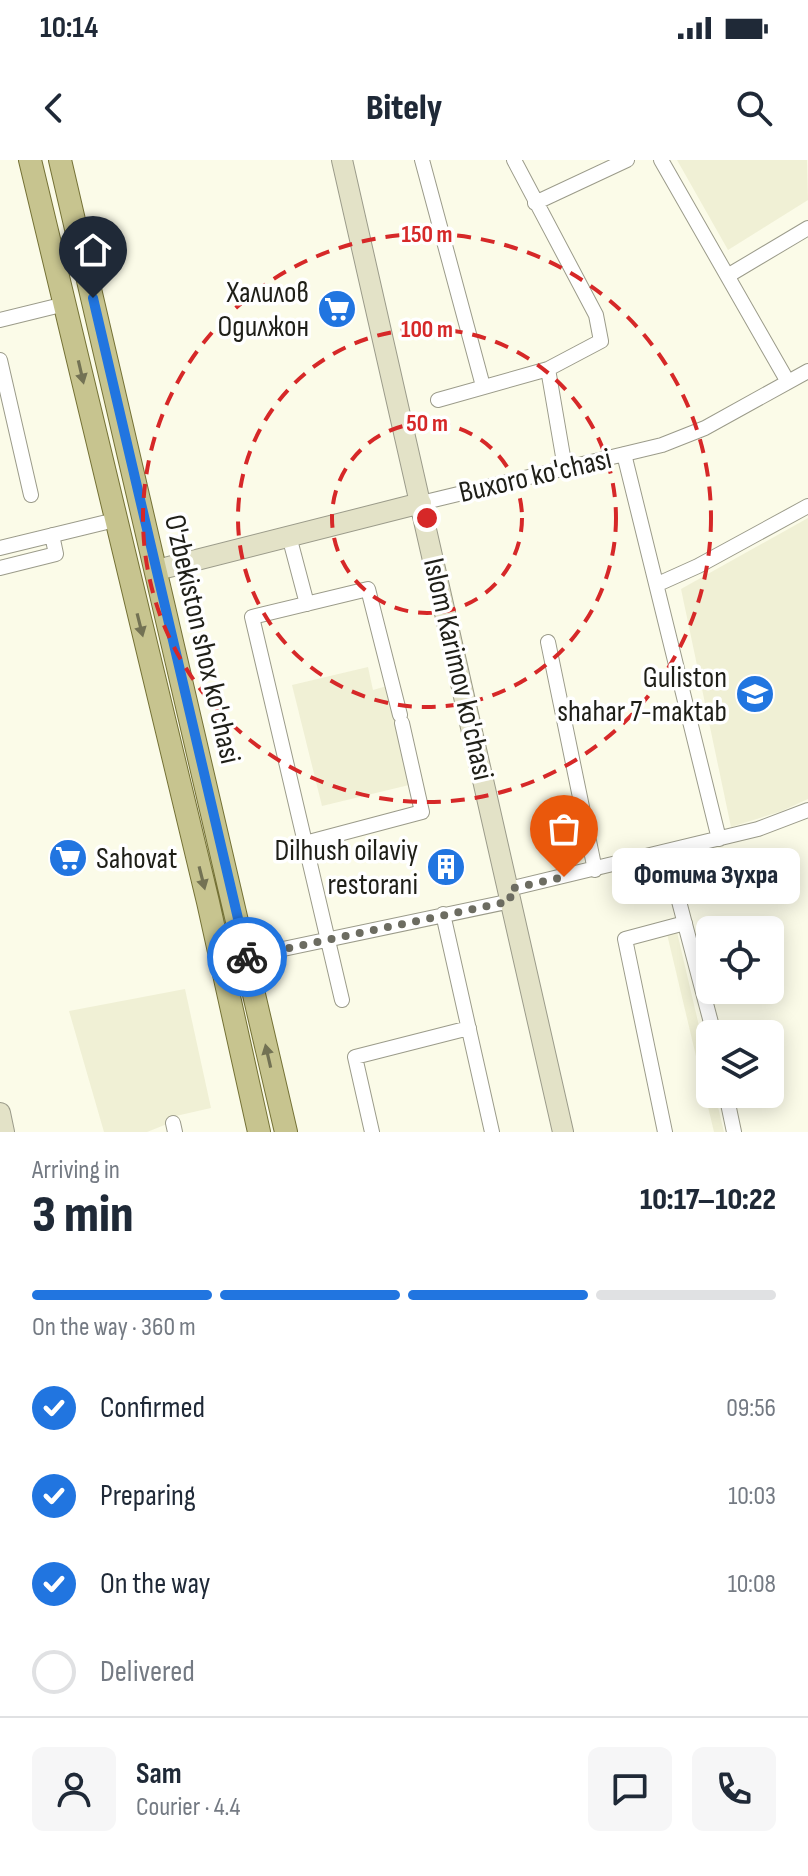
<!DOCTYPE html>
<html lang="en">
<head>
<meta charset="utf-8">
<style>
	:root { --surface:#fff; --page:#f6f6f7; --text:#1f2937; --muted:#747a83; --line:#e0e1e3; --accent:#2175e0 }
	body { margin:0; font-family:"Sofia Sans Condensed",sans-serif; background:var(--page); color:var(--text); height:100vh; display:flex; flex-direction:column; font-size:30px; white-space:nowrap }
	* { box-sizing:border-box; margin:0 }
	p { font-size:26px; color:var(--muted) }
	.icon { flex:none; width:44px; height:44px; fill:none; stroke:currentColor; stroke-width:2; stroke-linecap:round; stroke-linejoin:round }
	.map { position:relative; height:972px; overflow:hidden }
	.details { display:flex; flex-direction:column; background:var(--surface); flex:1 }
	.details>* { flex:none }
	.buttons { position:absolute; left:696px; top:756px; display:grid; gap:16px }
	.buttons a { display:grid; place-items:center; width:88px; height:88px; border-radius:12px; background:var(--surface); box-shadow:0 4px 20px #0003; font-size:40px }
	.pin { position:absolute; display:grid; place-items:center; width:68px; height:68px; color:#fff; margin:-82px -34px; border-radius:50% 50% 50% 0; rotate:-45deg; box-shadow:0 0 8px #0007 }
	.pin .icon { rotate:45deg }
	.courier { position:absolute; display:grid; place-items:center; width:80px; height:80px; margin:-40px; border:6px solid #2175e0; border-radius:50%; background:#fff; color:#222; box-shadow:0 2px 10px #0007 }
	.bubble { position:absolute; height:56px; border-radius:12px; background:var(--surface); box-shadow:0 4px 20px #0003; font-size:26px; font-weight:800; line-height:56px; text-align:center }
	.overview em { font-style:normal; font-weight:800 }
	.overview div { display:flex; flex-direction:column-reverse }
	.overview { display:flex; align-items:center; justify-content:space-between; height:136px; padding:0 32px }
	h1 { font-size:52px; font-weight:800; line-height:60px }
	.bar { display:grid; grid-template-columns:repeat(4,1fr); gap:12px 8px; align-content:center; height:96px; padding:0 32px }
	.bar i { height:10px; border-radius:6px; background:var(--line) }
	.bar .active { background:var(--accent) }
	.bar p { grid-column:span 4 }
	.line { display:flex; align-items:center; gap:20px; padding:0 32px; border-top:2px solid var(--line) }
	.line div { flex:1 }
	.round { display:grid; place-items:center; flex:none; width:84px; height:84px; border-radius:12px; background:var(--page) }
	ol { padding:0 32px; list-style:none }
	li { display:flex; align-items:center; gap:24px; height:88px }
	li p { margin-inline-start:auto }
	li .icon { padding:8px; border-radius:50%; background:var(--accent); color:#fff; stroke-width:4 }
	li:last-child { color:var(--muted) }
	li i { width:44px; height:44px; border:4px solid var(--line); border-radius:50% }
	.status { display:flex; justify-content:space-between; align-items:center; height:56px; padding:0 40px; background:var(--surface); direction:ltr }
	.status svg { height:22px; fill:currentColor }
	header { display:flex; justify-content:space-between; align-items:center; height:104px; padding:0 32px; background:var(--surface); font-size:36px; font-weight:800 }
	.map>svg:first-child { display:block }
	.built { fill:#f0f0d5 }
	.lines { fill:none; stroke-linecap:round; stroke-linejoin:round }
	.street-casing { stroke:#9b9b8a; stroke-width:16 }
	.secondary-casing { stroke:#9b9b8a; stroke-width:22 }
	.primary-casing { stroke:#747135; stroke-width:24 }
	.street { stroke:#fff; stroke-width:14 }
	.secondary { stroke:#e3e2c7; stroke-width:20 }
	.primary { stroke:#c7c48f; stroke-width:22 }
	.oneway { fill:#737254 }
	.done { stroke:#6c6c61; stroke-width:8; stroke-dasharray:0 14.4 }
	.route { stroke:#2175e0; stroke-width:10 }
	.ring { fill:none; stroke:#d62828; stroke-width:4; stroke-dasharray:14 10 }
	.labels { text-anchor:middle; stroke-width:7; stroke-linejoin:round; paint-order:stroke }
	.poi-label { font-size:30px; fill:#1f1f18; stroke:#fff; text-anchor:end }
	.street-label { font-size:30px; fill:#1f1f18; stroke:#fff }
	.centre { fill:#d62828; stroke:#fff; stroke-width:4 }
	.ring-label { font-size:24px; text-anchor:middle; font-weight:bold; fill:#d62828; stroke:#fff; stroke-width:7; stroke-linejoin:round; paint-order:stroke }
</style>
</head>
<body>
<div class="status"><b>10:14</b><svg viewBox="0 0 49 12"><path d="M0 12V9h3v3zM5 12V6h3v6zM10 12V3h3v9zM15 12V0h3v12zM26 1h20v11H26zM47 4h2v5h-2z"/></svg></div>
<header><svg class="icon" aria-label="back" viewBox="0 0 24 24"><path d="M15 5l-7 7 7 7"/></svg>Bitely<svg class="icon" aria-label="search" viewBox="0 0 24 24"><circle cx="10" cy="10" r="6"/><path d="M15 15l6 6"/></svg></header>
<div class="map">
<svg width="808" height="972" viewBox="0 0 808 972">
	<rect width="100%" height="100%" fill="#fbfbe8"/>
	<!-- built -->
	<path class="built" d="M677 0H807L808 40 728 90Z
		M808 358V639L782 651 731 667 681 429Z
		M368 507 373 530 387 526 409 625 322 646 292 525Z
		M677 772 710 913V934H715L724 972H714L667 774Z
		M185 829 211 948 167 958V964L147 972H104L69 851Z"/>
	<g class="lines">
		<!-- street casing -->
		<g class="street-casing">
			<path id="street" d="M422 0 483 226
				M514 0 596 155 601 181 548 209 565 308
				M661 0 788 222
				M535 43 627 0
				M729 115 808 68
				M0 160 65 144
				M0 200 31 335
				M438 240 548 209
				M624 294 719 679
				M421 343 662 285 705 268 808 211
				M289 376 307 444
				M0 388 115 360
				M0 408 56 394 52 375
				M658 424 698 406 808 346
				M548 482 595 710
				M305 683 422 652 402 563
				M666 692 714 874
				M509 729 758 669 808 650
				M443 754 492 972
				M245 797 511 741
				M342 840 252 457 368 429 400 555
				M726 934 734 972
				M173 963 175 972
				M372 972 355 897 469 868
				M665 972 625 779 685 763"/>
		</g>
		<!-- secondary casing -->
		<g class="secondary-casing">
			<path id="secondary" d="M342 0 563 972
				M157 410 421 343
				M0 953 4 972"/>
		</g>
		<!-- primary casing -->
		<g class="primary-casing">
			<path id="primary" d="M30 0 208 742 259 972
				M60 0 286 972"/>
		</g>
		<!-- street -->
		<use href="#street" class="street"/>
		<!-- secondary -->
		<use href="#secondary" class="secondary"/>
		<!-- primary -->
		<use href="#primary" class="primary"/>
	</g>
	<!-- one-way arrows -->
	<defs><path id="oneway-solid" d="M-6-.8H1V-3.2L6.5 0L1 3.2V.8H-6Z" transform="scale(2)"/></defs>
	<g class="oneway">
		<use href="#oneway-solid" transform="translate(81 212) rotate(77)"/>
		<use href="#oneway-solid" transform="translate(140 465) rotate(76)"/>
		<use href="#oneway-solid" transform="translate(202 718) rotate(76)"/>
		<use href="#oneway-solid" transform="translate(268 896) rotate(-103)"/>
	</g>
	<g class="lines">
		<!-- done -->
		<path class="done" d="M247 797 511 741 509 729 564 717"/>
		<!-- route -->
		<path class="route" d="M93 138 247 797"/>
	</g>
	<!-- distance rings -->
	<g class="ring">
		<circle cx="427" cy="358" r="95"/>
		<circle cx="427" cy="358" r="189"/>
		<circle cx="427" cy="358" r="284"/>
	</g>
	<!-- icons -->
	<defs>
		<g id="supermarket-disc" transform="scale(2)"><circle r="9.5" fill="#2175e0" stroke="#fff"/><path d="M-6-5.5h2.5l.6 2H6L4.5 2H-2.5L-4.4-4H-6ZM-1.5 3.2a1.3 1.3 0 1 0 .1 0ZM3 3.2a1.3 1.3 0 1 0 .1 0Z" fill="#fff"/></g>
		<g id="school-disc" transform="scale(2)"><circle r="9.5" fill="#2175e0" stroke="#fff"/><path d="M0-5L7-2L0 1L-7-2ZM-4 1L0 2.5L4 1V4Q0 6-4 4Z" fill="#fff"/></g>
		<g id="building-disc" transform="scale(2)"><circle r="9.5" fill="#2175e0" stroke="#fff"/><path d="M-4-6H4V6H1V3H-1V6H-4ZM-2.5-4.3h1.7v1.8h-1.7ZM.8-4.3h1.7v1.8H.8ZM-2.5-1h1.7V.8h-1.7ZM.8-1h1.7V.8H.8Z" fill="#fff"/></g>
	</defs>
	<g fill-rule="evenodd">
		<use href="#supermarket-disc" x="337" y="149"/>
		<use href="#school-disc" x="755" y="534"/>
		<use href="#supermarket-disc" x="68" y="698"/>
		<use href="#building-disc" x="446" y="707"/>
	</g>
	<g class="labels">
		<!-- poi labels -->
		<g class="poi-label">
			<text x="309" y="142">Халилов<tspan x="309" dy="34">Одилжон</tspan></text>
			<text x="727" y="527">Guliston<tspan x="727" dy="34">shahar 7-maktab</tspan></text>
			<text x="418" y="700">Dilhush oilaviy<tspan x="418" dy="34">restorani</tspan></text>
			<text x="96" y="708" text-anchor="start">Sahovat</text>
		</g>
		<!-- street labels -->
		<g class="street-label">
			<text transform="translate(535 315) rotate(-13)" y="10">Buxoro ko'chasi</text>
			<text transform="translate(203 479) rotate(77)" y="10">O'zbekiston shox ko'chasi</text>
			<text transform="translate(459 509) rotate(77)" y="10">Islom Karimov ko'chasi</text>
		</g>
	</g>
	<circle cx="427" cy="358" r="12" class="centre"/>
	<g class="ring-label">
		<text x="427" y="82">150 m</text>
		<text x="427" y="177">100 m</text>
		<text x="427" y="271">50 m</text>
	</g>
</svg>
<div class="buttons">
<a><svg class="icon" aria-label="locate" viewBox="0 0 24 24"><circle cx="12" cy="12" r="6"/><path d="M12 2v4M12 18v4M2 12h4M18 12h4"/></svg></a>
<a><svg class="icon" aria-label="layers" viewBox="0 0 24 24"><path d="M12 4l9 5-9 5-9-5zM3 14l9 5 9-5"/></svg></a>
</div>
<div class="pin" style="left:564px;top:717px;background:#ea580c"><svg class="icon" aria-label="bag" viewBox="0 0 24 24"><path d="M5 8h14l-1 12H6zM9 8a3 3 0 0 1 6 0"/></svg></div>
<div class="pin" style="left:93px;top:138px;background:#1f2937"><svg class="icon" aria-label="home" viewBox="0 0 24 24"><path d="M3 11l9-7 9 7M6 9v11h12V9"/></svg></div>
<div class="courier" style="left:247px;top:797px"><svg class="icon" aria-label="bike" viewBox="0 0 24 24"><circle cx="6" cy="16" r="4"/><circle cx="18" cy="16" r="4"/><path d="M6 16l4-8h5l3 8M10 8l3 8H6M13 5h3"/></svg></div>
<div class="bubble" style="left:612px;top:688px;width:188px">Фотима Зухра</div>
</div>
<section class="details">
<div class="overview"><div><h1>3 min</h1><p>Arriving in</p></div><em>10:17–10:22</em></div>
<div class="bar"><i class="active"></i><i class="active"></i><i class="active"></i><i></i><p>On the way · 360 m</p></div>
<ol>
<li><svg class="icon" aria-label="check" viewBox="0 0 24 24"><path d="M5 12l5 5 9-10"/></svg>Confirmed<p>09:56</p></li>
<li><svg class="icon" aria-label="check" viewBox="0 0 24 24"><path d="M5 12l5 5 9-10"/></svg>Preparing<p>10:03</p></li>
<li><svg class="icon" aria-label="check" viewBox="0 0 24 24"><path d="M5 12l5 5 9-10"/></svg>On the way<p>10:08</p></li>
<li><i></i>Delivered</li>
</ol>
<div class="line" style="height:144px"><a class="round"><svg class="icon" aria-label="person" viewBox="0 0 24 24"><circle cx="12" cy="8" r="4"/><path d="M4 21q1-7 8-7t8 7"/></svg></a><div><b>Sam</b><p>Courier · 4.4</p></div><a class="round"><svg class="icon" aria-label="chat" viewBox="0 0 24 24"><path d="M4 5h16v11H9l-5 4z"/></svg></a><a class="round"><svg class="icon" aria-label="phone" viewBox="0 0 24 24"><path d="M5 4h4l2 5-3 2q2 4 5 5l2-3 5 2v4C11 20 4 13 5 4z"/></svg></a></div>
</section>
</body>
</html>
